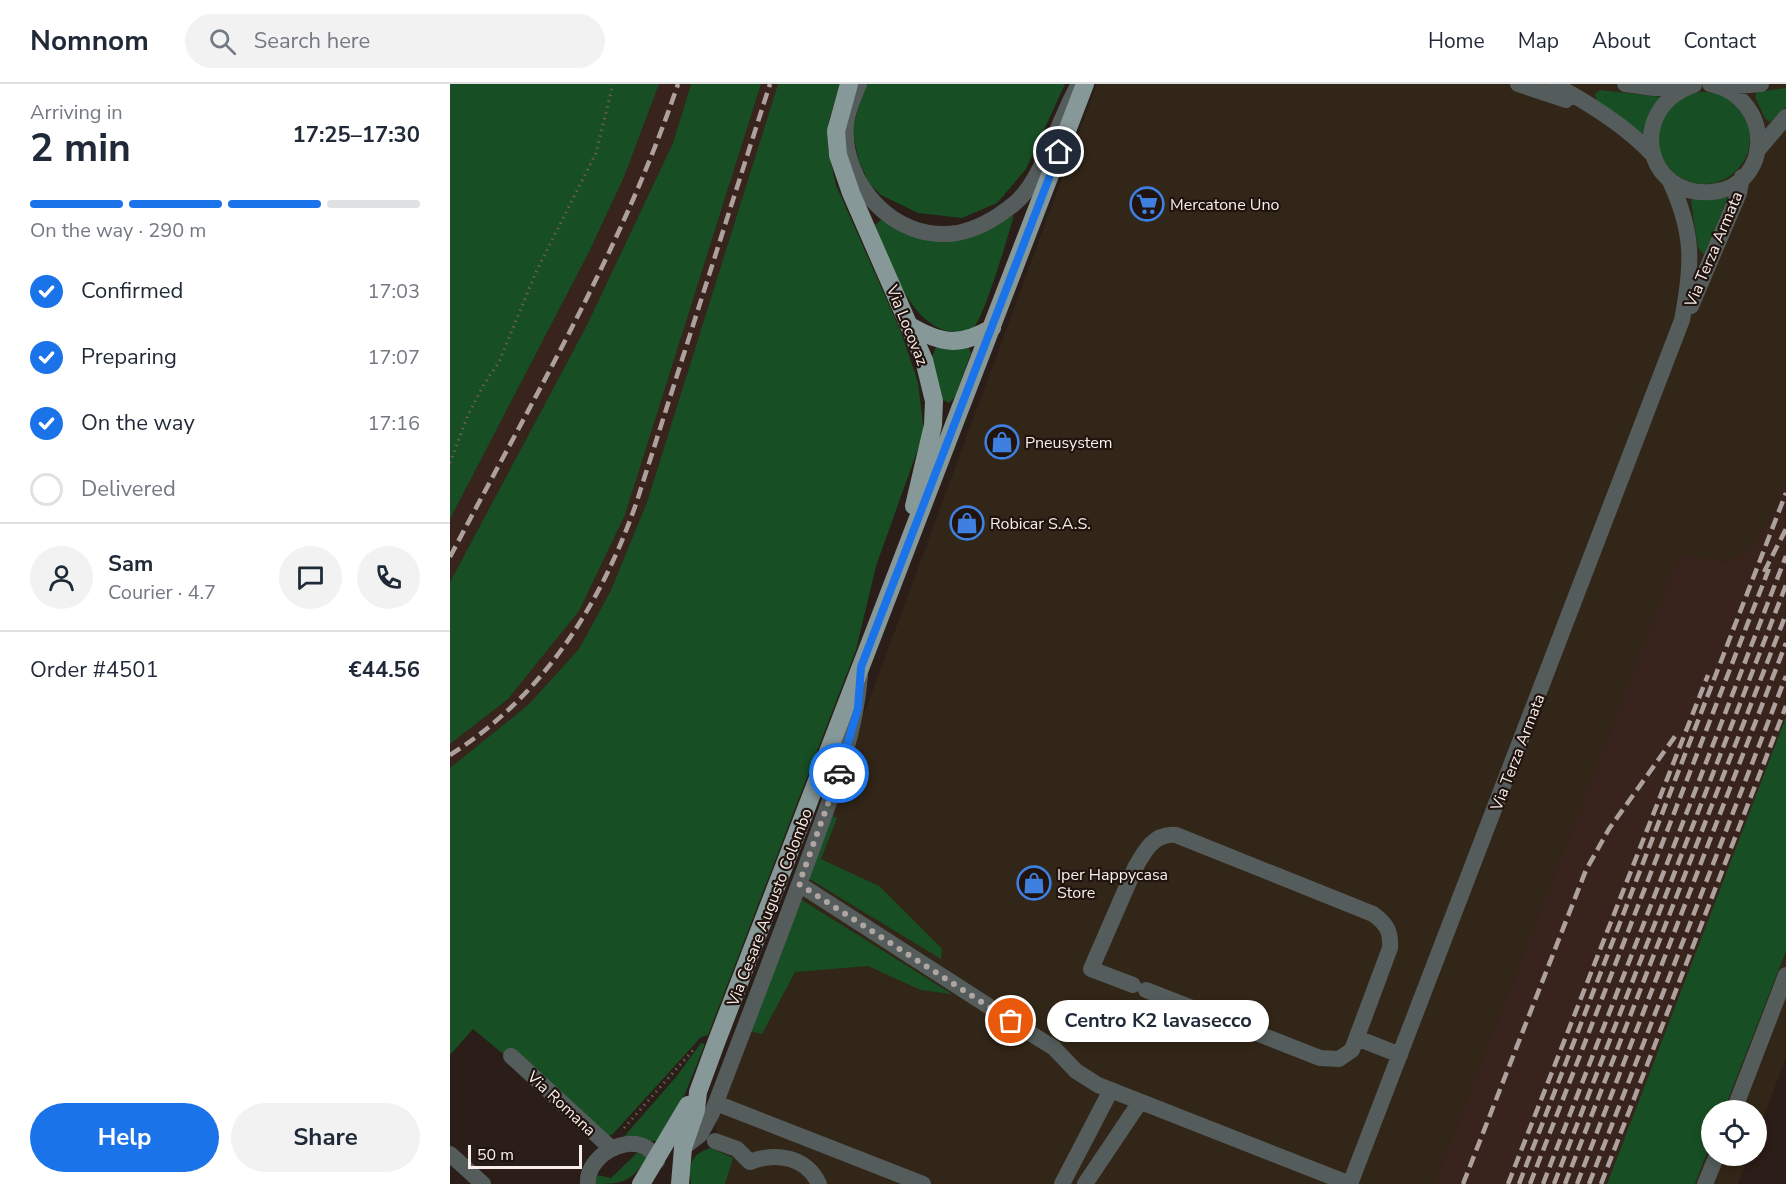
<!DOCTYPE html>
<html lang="en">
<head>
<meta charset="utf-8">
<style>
	:root { --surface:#fff; --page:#f2f2f3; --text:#1f2937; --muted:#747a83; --line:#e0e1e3; --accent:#1a73e8 }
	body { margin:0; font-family:"Nunito Sans",sans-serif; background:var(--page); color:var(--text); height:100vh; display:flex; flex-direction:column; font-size:22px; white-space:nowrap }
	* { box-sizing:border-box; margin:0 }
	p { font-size:20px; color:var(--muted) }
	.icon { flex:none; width:33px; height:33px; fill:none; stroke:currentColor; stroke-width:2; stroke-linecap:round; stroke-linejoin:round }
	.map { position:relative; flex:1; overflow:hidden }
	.drawer { display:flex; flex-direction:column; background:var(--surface); width:450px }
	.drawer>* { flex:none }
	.tools { position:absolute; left:1251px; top:1016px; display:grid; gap:12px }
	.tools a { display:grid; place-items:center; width:66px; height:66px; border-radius:50%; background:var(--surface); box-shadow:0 3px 9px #0003; font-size:30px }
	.scale { position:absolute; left:18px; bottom:15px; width:114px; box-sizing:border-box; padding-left:6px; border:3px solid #f8eeea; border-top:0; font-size:16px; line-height:21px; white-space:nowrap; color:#f8eeea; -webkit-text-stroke:4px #21140f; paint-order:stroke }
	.pin { position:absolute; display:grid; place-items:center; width:51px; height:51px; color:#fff; margin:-26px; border:3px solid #fff; border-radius:50%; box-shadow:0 2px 6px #0007 }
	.courier { position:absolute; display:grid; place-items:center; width:60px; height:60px; margin:-30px; border:4px solid #1a73e8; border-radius:50%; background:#fff; color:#222; box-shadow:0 2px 8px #0007 }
	.bubble { position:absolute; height:42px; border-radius:21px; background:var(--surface); box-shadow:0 3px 9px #0003; font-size:20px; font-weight:700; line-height:42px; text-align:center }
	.head em { font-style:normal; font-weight:700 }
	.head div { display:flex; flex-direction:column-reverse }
	.head { display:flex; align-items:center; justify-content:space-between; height:102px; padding:0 30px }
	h1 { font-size:39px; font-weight:700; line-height:45px }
	.bar { display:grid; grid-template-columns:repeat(4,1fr); gap:9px 6px; align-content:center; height:72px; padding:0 30px }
	.bar i { height:8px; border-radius:4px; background:var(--line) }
	.bar .current { background:var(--accent) }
	.bar p { grid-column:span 4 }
	.line { display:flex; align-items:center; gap:15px; padding:0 30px; border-top:2px solid var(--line) }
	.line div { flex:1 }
	.round { display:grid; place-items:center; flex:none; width:63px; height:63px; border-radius:32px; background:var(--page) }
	ol { padding:0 30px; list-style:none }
	li { display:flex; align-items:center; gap:18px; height:66px }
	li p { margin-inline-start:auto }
	li .icon { padding:6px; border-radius:50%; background:var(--accent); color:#fff; stroke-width:4 }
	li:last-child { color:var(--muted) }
	li i { width:33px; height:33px; border:3px solid var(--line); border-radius:50% }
	.cta { display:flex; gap:12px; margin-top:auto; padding:12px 30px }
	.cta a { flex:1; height:69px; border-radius:36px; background:var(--accent); color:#fff; font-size:24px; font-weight:700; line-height:69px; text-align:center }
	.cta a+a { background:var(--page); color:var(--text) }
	header { display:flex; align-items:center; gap:36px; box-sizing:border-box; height:84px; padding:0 30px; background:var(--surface); border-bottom:2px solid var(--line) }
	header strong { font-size:28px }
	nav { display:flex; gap:33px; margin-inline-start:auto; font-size:21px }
	.search { width:420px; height:54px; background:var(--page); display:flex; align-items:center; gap:15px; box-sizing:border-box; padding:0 21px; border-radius:33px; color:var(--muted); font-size:22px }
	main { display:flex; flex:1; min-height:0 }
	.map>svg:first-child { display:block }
	.built { fill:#39241d }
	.industrial { fill:#322618 }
	.green { fill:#184e23 }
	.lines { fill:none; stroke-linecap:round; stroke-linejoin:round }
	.path { stroke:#6a5d58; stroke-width:3; stroke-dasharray:1.5 4.5; stroke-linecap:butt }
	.minor { stroke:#545c5c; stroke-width:16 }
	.major { stroke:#869897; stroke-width:18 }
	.rail { stroke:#aca19c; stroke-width:4.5; stroke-dasharray:12 6; stroke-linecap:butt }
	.done { stroke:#b0a5a0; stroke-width:6; stroke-dasharray:0 10.8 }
	.route { stroke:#1a73e8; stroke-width:8 }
	.labels { text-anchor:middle; stroke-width:4.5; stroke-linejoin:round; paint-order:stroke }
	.poi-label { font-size:16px; fill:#f8eeea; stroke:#21140f; text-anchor:start }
	.street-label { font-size:16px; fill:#f8eeea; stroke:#21140f }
</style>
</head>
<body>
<header>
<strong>Nomnom</strong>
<div class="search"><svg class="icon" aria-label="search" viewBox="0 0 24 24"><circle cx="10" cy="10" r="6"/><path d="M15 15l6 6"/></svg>Search here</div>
<nav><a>Home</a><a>Map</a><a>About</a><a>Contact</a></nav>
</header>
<main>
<section class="drawer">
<div class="head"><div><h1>2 min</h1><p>Arriving in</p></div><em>17:25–17:30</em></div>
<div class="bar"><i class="current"></i><i class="current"></i><i class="current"></i><i></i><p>On the way · 290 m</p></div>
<ol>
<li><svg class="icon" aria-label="check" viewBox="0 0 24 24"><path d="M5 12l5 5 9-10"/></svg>Confirmed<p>17:03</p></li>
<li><svg class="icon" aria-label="check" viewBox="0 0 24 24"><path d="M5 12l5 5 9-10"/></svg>Preparing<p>17:07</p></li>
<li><svg class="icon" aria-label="check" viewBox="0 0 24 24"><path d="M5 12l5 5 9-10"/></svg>On the way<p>17:16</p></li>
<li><i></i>Delivered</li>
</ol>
<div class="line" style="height:108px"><a class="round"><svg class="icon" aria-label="person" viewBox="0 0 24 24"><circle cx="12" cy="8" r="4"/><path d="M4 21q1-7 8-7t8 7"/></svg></a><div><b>Sam</b><p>Courier · 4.7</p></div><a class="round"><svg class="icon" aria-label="chat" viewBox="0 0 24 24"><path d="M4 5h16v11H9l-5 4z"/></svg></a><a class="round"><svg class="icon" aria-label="phone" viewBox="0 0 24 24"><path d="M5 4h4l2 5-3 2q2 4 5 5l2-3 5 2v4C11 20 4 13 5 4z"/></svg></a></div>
<div class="line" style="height:78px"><div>Order #4501</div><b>€44.56</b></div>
<div class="cta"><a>Help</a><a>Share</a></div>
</section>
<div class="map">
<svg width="1336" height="1100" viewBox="0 0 1336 1100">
	<rect width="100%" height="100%" fill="#2b1d18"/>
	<!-- built -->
	<path class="built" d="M209 0H241L223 59 137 241 0 498V435L139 168 174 93Z
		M311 0H328L197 418 161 506 129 565 78 621 0 684V660L58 615 129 527 175 431Z
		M1336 394V423L1332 432 1336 427V633L1157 1100H984L1229 469 1277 478 1316 444Z"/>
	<!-- industrial -->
	<path class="industrial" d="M647 0H1336V394L1316 444 1298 467 1277 478 1229 470 984 1100H247L267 1049 265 1033Z
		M1336 867V973L1307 1051 1306 1026H1274Z
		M1261 1059 1262 1071H1299L1288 1100H1245Z"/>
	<!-- green -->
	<path class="green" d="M0 0H209L174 93 139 168 0 435Z
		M241 0H311L175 431 129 527 58 615 0 660V498L137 241 223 59Z
		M328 0H390L379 36 378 65 386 101 451 248 468 298 474 348 426 482 406 566 258 951 251 953 162 1051 153 1052 23 945 0 971V684L78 621 129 565 161 506 197 418Z
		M416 0H615L576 85 547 119 512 134 468 129 431 111 419 99 409 77 402 45Z
		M1336 4V23L1320 38 1315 34 1305 13 1307 8Z
		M1150 6 1211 13 1198 32 1196 52 1147 18 1145 10Z
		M1208 54a46 46 0 1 1 92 0a46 46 0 1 1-92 0Z
		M1244 112 1278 114 1254 171 1248 164 1241 117Z
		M564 131C559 150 534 233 524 243 518 249 510 249 502 248 458 241 441 178 425 141L432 135 443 141 544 143Z
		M486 263 496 265 519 264 521 269 505 313 499 319 493 316 482 273Z
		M1336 633V867L1274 1026H1262L1261 1059 1245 1100H1157Z
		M382 732 387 734 371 775 429 802 492 865 491 875 358 794Z
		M352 816 502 910 471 906 418 882 345 888 312 950 300 947Z
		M251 959 255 960 235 1010 207 1057 171 1056 226 993Z
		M261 1064 283 1074 275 1100H241C238 1081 241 1069 261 1064Z
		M188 1068 198 1072C182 1097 175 1100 146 1100V1091L161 1094Z"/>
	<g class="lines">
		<!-- path -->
		<path class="path" d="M0 379 18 331 34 300 49 278 86 188 146 69 163 0
			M174 1044 245 964"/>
		<!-- minor -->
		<path class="minor" d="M409 0C404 12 398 26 396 39 391 99 444 159 507 149 529 145 547 134 564 120 592 98 609 33 629 0
			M1068 0 1116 16
			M1103 0C1139 19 1175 41 1203 71
			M1175 0 1204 4 1237 1
			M1244 1C1176 24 1194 114 1262 108 1323 102 1325 14 1260 0
			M1274 3 1311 0
			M1307 67 1336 33
			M1241 222 1289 109 1292 93
			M349 800 574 945
			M683 901 641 885 685 784C695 766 704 749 726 751L923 830C937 840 941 848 940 864L902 966 889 975 870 974 696 906
			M580 949 604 964 626 987 648 1001 900 1100
			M907 954 950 971
			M61 972 162 1065
			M266 1019 473 1100
			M1284 1026 1336 891
			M265 1057 287 1065 300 1078C325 1068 356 1072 369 1100
			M233 1064 250 1051 262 1029C295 942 329 855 361 768 382 710 405 654 410 592
			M0 1070 33 1100
			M138 1100C135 1068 193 1041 207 1077
			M612 1100 661 1006
			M635 1100 690 1018
			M900 1100 1232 236C1243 179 1244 148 1219 95
			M1255 1100 1267 1071"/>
		<!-- major -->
		<path class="major" d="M399 0 386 47 388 71 401 109 474 276 484 317 483 341 464 422
			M460 242C492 260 509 263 542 244
			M191 1100 238 1021
			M230 1100 233 1064 246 1026 248 1008 266 959 635 0"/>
		<!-- rail -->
		<path class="rail" d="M0 473C81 318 172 166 228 0
			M1314 488 1336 445
			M0 671C93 612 150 522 186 420L320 0
			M1013 1100 1136 786 1159 745 1226 651
			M1058 1100 1258 591
			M1069 1100 1336 409
			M1080 1100 1320 482
			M1093 1100 1336 472
			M1104 1100 1336 501
			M1115 1100 1336 530
			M1127 1100 1336 559
			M1139 1100 1336 592
			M1151 1100 1336 622"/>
	</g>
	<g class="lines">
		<!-- done -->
		<path class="done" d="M389 689 349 800 561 937"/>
		<!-- route -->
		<path class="route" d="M389 689 408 624 411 583 609 68"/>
	</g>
	<!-- icons -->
	<defs>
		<g id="supermarket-ring" transform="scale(1.725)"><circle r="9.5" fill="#21140f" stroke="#3f7fe0" stroke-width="1.5"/><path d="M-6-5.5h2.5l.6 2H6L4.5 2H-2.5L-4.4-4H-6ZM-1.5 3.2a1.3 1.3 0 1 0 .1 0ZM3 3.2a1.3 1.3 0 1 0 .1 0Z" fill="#3f7fe0"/></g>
		<g id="shop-ring" transform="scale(1.725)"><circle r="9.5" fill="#21140f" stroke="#3f7fe0" stroke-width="1.5"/><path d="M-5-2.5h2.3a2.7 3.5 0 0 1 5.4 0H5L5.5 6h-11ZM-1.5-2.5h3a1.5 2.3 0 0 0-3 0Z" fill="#3f7fe0"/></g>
	</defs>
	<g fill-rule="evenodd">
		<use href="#supermarket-ring" x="697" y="120"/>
		<use href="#shop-ring" x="552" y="358"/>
		<use href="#shop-ring" x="517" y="439"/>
		<use href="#shop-ring" x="584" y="799"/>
	</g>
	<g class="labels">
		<!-- poi labels -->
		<g class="poi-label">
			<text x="720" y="126">Mercatone Uno</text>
			<text x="575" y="364">Pneusystem</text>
			<text x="540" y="445">Robicar S.A.S.</text>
			<text x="607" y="796">Iper Happycasa<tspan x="607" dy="18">Store</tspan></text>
		</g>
		<!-- street labels -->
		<g class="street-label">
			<text transform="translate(1263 165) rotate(-67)" y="6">Via Terza Armata</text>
			<text transform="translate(458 241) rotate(68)" y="6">Via Locovaz</text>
			<text transform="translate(1067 668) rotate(-69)" y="6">Via Terza Armata</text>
			<text transform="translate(319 823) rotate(-69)" y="6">Via Cesare Augusto Colombo</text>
			<text transform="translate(112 1019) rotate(43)" y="6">Via Romana</text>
		</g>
	</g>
</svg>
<div class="tools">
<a><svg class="icon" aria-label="locate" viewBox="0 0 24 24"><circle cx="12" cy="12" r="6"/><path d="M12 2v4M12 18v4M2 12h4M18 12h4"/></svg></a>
</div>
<div class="scale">50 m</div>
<div class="pin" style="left:561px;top:937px;background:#ea580c"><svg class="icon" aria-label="bag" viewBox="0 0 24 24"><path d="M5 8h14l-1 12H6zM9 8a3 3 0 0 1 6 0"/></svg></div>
<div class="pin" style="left:609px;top:68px;background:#1f2937"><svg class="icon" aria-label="home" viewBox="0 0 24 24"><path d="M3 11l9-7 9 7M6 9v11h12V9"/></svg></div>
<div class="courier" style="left:389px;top:689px"><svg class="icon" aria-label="car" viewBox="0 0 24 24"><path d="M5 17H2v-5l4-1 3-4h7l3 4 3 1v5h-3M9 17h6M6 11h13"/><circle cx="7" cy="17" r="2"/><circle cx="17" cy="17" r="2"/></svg></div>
<div class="bubble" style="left:597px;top:916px;width:222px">Centro K2 lavasecco</div>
</div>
</main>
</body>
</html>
